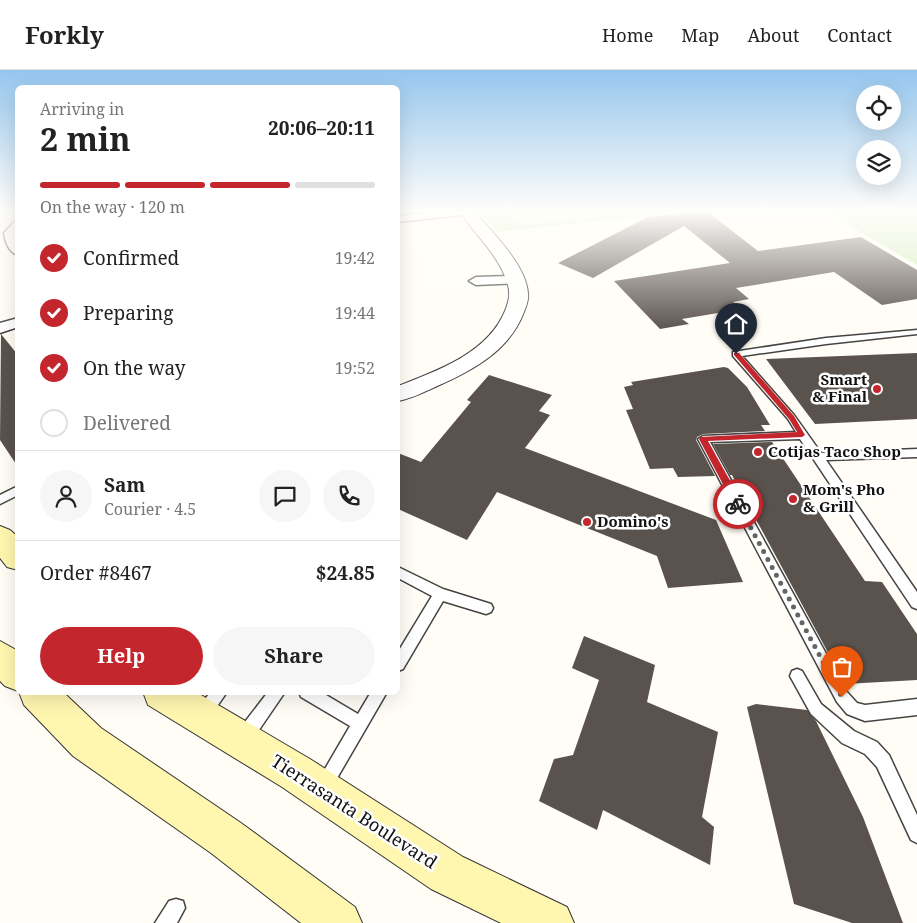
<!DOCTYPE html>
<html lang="en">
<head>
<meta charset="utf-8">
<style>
	:root { --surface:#fff; --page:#f6f6f6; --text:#222; --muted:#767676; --line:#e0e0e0; --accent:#c4262e }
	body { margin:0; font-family:"Noto Serif",serif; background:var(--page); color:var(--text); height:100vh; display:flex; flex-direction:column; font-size:19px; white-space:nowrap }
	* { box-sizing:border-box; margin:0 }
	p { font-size:16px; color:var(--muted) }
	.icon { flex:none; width:28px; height:28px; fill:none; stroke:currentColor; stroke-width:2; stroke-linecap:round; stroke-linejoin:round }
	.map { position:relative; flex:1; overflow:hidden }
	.sheet { position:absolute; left:15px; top:15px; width:385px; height:610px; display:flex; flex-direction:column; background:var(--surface); border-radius:8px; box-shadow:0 5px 20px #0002 }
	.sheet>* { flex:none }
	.tools { position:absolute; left:856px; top:15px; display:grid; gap:10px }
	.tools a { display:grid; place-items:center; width:45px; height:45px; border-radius:50%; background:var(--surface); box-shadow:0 5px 20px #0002; font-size:25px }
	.pin { position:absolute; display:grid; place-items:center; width:42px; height:42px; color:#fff; margin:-51px -21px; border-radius:50% 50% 50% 0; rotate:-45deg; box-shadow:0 0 5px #0007 }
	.pin .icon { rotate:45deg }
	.courier { position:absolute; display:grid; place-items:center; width:50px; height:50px; margin:-25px; border:4px solid #c4262e; border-radius:50%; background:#fff; color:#222; box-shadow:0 1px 6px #0007 }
	.overview em { font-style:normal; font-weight:700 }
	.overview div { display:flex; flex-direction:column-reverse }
	.overview { display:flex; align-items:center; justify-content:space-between; height:85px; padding:0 25px }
	h1 { font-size:32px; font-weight:700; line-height:38px }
	.bar { display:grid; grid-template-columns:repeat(4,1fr); gap:8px 5px; align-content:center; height:60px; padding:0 25px }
	.bar i { height:6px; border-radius:4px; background:var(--line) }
	.bar .selected { background:var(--accent) }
	.bar p { grid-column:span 4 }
	.line { display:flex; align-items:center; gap:12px; padding:0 25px; border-top:1px solid var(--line) }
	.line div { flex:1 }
	.round { display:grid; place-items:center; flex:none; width:52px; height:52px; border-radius:26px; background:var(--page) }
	ol { padding:0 25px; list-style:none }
	li { display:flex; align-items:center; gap:15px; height:55px }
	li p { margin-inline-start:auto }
	li .icon { padding:5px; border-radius:50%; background:var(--accent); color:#fff; stroke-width:4 }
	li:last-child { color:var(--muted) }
	li i { width:28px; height:28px; border:2px solid var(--line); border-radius:50% }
	.cta { display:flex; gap:10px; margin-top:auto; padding:10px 25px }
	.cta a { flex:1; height:58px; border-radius:30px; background:var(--accent); color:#fff; font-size:20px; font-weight:700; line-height:58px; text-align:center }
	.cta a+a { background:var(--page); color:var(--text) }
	header { display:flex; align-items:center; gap:30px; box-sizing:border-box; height:70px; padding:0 25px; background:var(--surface); border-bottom:1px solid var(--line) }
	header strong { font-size:24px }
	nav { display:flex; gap:28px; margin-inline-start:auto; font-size:18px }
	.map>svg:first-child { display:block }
	.green { fill:#d5ebbd }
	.pitch { fill:#e6f2cf }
	.building { fill:#5a524d }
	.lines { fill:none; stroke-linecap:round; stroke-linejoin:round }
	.service-casing { stroke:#444; stroke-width:3 }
	.minor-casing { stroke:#444; stroke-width:3 }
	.tertiary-casing { stroke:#444; stroke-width:2 }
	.secondary-casing { stroke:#333; stroke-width:2 }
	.service { fill:#fff; fill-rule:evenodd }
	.minor { fill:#fff; fill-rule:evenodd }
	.tertiary { fill:#fff; fill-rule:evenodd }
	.secondary { fill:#fff6b0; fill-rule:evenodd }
	.route { fill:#c4262e }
	.done { stroke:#646461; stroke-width:5; stroke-dasharray:0 9 }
	.poi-dot { fill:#c4262e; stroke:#fff; stroke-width:2 }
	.labels { text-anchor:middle; stroke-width:5; stroke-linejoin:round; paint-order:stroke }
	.poi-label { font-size:15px; font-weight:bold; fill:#111; stroke:#fff; text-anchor:start }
	.near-street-label { font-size:18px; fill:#111; stroke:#fff }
</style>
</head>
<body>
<header>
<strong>Forkly</strong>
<nav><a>Home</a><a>Map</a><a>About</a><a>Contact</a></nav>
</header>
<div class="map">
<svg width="917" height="853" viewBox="0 0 917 853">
	<rect width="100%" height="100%" fill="#fffdf5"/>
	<!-- green -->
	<path class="green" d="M481 142H685L496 162Z
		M826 142H917V195Z"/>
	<!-- pitch -->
	<path class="pitch" d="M509 142H644L520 156Z"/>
	<!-- building -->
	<path class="building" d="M693 142H711L709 143 758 181 861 167 917 200V229L882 235 834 202 736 218 749 229 733 232 742 239 682 249 689 254 660 259 614 211 730 193 684 156 593 208 558 193 648 147Z
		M1 264 18 285V397L0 370Z
		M917 283V349L815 354 766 289Z
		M724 297 728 298 747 317 770 355H761L765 361 703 364 697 367 696 370 715 406 678 407 673 398 650 399 626 340 633 339 624 317 633 315 631 312Z
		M489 305 552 325 539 341 550 345 525 378 716 450 743 512 668 518 657 486 497 422 467 470 398 439V383L421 392 471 332 467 330Z
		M772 372 865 511 882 512 917 564V610L845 614 732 405H730L713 374Z
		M584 566 655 595 647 632 718 662 702 747 714 757 710 795 603 740 597 760 539 731 554 689 573 685 599 610 572 598Z
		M756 634 807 640 816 651 863 747 903 853H852L794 834 747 637Z"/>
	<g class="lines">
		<!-- service casing -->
		<g class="service-casing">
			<path id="service" d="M917 260V264L826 274 742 286 794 345 821 383 917 379V387L826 390 917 522V539L912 537 800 369 710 372 847 622 857 633 865 635 917 629V645L865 651 847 644 837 632 698 369 703 366 796 362 788 349 733 286V282L826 268Z
				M18 416V425L0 434V425Z
				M398 497 443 519 491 534 493 538 491 542 486 544 443 531 403 599 398 601V582L432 526 398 508Z
				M797 599 802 601 821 634 854 661 877 672 889 685 917 745V773L911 770 877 697 865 684 842 673 811 644 790 606 792 601Z
				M210 622H227L209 648 204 651 199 648 196 643Z
				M268 622H285L250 673 244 675 238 673 236 667 238 661Z
				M299 622H321L358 644 371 622H387L329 722 323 724 317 722 315 716 350 656 301 627Z
				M176 829 183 831 185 838 177 853H155L169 831Z"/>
		</g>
		<!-- minor casing -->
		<g class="minor-casing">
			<path id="minor" d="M434 142H468L462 145 398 152V146Z
				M14 152H18V185C9 183 5 171 4 163Z
				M514 206 521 210 519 213 476 215 469 211 476 207Z
				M18 248V257L0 263V253Z"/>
		</g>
		<!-- tertiary casing -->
		<g class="tertiary-casing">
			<path id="tertiary" d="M460 142H475C492 162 527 196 528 224 529 229 526 237 524 242 509 282 470 302 433 318 422 323 410 329 398 331V316C437 301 488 283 505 241 509 231 511 223 507 212 498 184 475 165 460 142Z"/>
		</g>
		<!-- secondary casing -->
		<g class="secondary-casing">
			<path id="secondary" d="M0 456 10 460 18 467V500L7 497 0 488Z
				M0 571 18 581V621L5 616 0 611Z
				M19 622H63L101 658 241 753 355 837 362 853H301L211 783 73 686 24 635Z
				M143 622H196L310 689 463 787 567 837 574 853H501L431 819 282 717 148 635Z"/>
		</g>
		<!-- service -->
		<use href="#service" class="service"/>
		<!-- minor -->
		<use href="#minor" class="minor"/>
		<!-- tertiary -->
		<use href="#tertiary" class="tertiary"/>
		<!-- secondary -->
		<use href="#secondary" class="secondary"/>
	</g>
	<!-- sky -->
	<linearGradient id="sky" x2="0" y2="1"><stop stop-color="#95c6ee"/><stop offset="0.54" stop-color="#fffefa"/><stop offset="1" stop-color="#fffefa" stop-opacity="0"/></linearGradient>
	<rect width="917" height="261" fill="url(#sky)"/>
	<!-- route -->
	<path class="route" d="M734 283H739L794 346 805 365 802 367 708 371 743 434 738 437H735L699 369 700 367 797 362 789 349 734 285Z"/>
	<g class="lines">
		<!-- done -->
		<path class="done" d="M738 434 842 627"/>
	</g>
	<!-- markers -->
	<g class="poi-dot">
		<circle cx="877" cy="319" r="5"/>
		<circle cx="758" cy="382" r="5"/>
		<circle cx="793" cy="429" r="5"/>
		<circle cx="587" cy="452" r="5"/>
	</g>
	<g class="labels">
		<!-- poi labels -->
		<g class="poi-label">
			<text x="867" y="315" text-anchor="end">Smart<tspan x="867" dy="17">&amp; Final</tspan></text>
			<text x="768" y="387">Cotijas Taco Shop</text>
			<text x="803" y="425">Mom's Pho<tspan x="803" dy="17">&amp; Grill</tspan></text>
			<text x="597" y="457">Domino's</text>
		</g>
		<!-- near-street labels -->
		<g class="near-street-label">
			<text transform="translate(354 742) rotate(33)" y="6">Tierrasanta Boulevard</text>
		</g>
	</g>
</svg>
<div class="tools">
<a><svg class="icon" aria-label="locate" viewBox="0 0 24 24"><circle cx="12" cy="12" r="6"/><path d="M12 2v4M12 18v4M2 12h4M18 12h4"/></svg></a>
<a><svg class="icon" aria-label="layers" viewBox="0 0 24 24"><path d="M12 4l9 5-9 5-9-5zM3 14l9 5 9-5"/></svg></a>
</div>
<div class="pin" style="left:842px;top:627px;background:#ea580c"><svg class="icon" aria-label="bag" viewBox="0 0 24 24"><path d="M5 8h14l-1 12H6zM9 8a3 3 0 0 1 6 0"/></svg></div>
<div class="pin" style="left:736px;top:284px;background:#1f2937"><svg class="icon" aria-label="home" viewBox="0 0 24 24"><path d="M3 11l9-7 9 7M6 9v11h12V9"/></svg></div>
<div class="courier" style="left:738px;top:434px"><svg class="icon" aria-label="bike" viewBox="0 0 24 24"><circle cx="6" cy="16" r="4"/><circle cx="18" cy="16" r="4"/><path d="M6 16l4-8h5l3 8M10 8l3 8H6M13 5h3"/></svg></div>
<section class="sheet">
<div class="overview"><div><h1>2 min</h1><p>Arriving in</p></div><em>20:06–20:11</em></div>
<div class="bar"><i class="selected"></i><i class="selected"></i><i class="selected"></i><i></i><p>On the way · 120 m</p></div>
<ol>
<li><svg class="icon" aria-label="check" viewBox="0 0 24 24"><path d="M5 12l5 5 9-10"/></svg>Confirmed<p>19:42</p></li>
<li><svg class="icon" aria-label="check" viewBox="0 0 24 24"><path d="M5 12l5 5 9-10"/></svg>Preparing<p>19:44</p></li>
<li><svg class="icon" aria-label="check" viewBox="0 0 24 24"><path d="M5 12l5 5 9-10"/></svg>On the way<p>19:52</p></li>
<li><i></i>Delivered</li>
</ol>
<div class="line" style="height:90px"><a class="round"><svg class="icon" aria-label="person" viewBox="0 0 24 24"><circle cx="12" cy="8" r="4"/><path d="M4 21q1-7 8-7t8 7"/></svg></a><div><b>Sam</b><p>Courier · 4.5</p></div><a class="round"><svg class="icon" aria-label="chat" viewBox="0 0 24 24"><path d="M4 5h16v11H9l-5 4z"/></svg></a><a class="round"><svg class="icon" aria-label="phone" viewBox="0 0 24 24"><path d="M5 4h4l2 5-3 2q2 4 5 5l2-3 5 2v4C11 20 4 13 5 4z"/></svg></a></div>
<div class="line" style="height:65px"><div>Order #8467</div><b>$24.85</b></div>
<div class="cta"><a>Help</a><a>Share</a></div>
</section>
</div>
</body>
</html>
